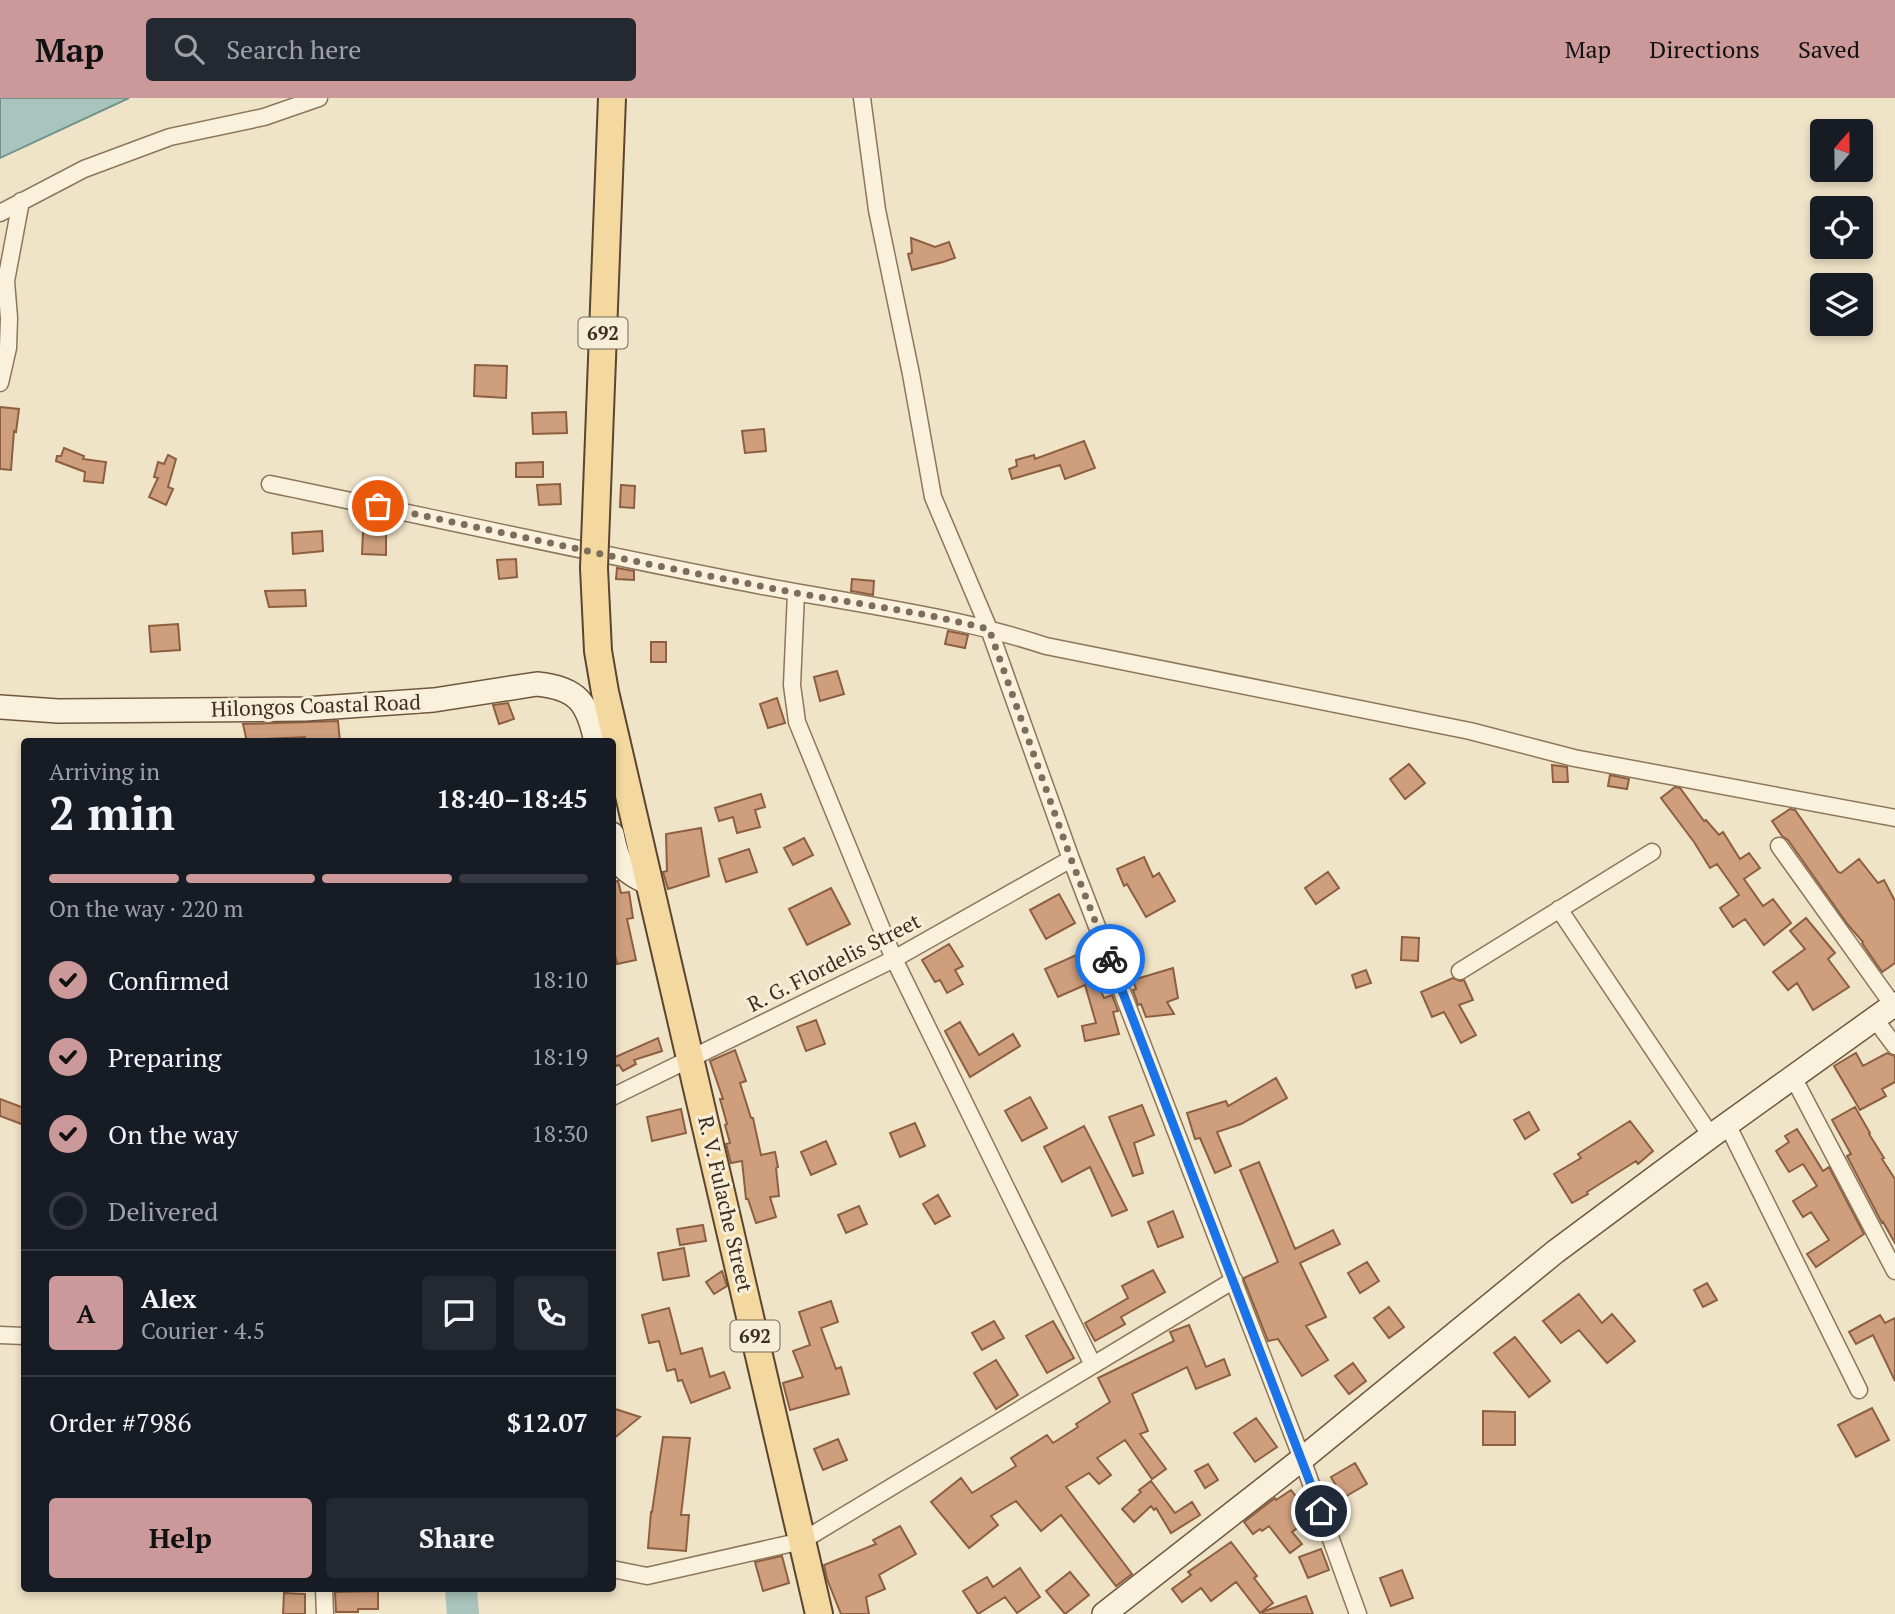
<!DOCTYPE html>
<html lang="en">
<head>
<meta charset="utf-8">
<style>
	:root { --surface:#171b24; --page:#242831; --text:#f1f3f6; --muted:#9ea1a6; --line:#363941; --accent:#cc999b }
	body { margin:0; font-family:"PT Serif",serif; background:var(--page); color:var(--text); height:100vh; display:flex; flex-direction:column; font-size:26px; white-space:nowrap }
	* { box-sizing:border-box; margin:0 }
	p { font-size:23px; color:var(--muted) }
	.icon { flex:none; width:38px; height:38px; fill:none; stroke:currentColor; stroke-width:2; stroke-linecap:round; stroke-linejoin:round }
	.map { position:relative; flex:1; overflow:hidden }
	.details { position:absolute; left:21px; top:640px; width:595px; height:854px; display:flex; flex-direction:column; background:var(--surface); border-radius:7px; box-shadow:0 4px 10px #0003 }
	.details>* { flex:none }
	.needle { width:46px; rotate:20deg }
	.controls { position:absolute; left:1810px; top:21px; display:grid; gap:14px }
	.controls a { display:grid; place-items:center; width:63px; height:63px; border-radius:7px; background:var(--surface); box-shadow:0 4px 10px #0003; font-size:35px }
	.pin { position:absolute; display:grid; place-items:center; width:60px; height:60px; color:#fff; margin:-30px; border:4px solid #fff; border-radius:50%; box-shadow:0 2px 7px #0007 }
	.courier { position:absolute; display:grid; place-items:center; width:70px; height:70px; margin:-35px; border:5px solid #1a73e8; border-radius:50%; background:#fff; color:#222; box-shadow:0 2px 9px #0007 }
	.overview em { font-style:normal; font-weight:700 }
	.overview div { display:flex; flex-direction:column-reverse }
	.overview { display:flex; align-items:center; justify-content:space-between; height:119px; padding:0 28px }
	h1 { font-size:46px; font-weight:700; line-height:52px }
	.bar { display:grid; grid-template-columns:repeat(4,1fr); gap:10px 7px; align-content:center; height:84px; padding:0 28px }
	.bar i { height:9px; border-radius:5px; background:var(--line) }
	.bar .selected { background:var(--accent) }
	.bar p { grid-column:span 4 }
	.line { display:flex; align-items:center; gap:18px; padding:0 28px; border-top:2px solid var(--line) }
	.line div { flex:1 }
	.round { display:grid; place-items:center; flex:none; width:74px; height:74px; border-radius:7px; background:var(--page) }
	ol { padding:0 28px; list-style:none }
	li { display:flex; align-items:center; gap:21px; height:77px }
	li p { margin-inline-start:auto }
	li .icon { padding:7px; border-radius:50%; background:var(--accent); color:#111; stroke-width:4 }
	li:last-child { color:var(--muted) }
	li i { width:38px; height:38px; border:4px solid var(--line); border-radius:50% }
	.cta { display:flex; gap:14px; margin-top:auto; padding:14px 28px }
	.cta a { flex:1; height:80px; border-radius:7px; background:var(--accent); color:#111; font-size:28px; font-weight:700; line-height:80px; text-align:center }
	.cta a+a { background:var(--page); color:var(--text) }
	header { display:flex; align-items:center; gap:42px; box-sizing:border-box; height:98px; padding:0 35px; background:var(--accent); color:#111 }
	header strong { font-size:33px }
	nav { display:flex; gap:38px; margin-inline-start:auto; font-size:24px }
	.search { width:490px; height:63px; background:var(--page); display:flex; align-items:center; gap:18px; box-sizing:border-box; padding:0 24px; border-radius:7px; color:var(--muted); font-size:26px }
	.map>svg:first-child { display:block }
	.water { fill:#a9c4bc; stroke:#6f938a; stroke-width:2 }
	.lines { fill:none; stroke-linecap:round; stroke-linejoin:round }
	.river { stroke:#a9c4bc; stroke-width:32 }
	.building { fill:#cf9f7d; stroke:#8d5f41; stroke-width:2 }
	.street-casing { stroke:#8d765c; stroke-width:19 }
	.secondary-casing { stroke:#6f573f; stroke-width:26 }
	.primary-casing { stroke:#5b4430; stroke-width:30 }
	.street { stroke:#faf1dc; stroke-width:16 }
	.secondary { stroke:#faf1dc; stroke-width:23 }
	.primary { stroke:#f3d9a0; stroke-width:26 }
	.primary-bridge-casing { stroke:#5b4430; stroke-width:30; stroke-linecap:butt }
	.primary-bridge { stroke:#f3d9a0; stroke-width:26 }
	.done { stroke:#7c6e5b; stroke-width:7; stroke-dasharray:0 12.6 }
	.route { stroke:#1a73e8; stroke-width:9 }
	.labels { text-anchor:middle; stroke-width:6; stroke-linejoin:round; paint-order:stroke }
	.shield { fill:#f7eed8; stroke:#756857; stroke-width:2 }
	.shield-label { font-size:19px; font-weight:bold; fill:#3d2e20 }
	.street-label { font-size:21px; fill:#3d2e20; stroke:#f7eed8 }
</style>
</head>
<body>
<header>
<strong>Map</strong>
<div class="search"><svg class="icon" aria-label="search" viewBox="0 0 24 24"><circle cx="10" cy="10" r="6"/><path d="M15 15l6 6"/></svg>Search here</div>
<nav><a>Map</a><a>Directions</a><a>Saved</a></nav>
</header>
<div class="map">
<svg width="1895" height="1516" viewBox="0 0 1895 1516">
	<rect width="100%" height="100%" fill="#f0e4c8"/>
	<!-- water -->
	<path class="water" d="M0 0H129L0 60Z"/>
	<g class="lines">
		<!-- river -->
		<path class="river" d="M461 1491 463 1516"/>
	</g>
	<!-- building -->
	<path class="building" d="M911 140 935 149 949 144 955 160 943 164 912 172 908 156 912 155Z
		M475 267 507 268 506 300 474 298Z
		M0 309 19 311 16 334 14 333 11 372 0 371Z
		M566 314 567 335 533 336 532 315Z
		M764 331 766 353 745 355 742 333Z
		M1084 343 1095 370 1065 381 1060 367 1012 381 1009 371 1017 368 1016 362 1034 357 1035 361Z
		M64 350 84 358 83 361 106 364 103 385 84 383 85 374 56 363 57 358H61Z
		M168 357 176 361 168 389 173 391 166 407 149 399 158 380 154 379 158 364 164 366Z
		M543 364V379H516V365Z
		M560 386 561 406 539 407 537 387Z
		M621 387 635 388 634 410 620 409Z
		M322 433 323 453 293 456 292 435Z
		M363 434H386V457L362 456Z
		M516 461 517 479 499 481 497 462Z
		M617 470 634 473V482L616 481Z
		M852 481 874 483 873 497 851 493Z
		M305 492 306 508 269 509 265 493Z
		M178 526 180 552 151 554 149 528Z
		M948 533 968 537 965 550 945 546Z
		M651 544H666V564H651Z
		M837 573 844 596 820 603 814 579Z
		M777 600 785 625 768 630 760 606Z
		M508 605 514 621 499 626 493 607Z
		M338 623 340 644H306L305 639 265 641V644H247L243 626Z
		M1409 666 1425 685 1405 701 1390 681Z
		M1552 667 1567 669 1568 684H1553Z
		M1610 677 1629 681 1627 691 1608 688Z
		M1675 689 1680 690 1704 723 1706 722 1719 737 1723 734 1740 761 1749 755 1760 770 1744 781 1763 808 1773 801 1791 825 1764 847 1745 821 1733 829 1720 810 1739 797 1717 766 1710 770 1694 744 1661 700Z
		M761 696 765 709 755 712 760 729 737 735 733 719 719 723 715 710Z
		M1790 711 1795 712 1838 774 1841 775 1859 761 1878 785 1884 782 1895 803V865L1882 874 1862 845 1863 844 1848 827 1788 742 1782 738 1772 723Z
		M701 730 709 778 668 791 663 774 667 773 666 736Z
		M804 740 813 757 793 767 784 750Z
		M749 751 757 774 726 784 719 761Z
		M1144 759 1153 779 1159 775 1175 803 1146 819 1127 786 1124 788 1117 771Z
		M1328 774 1339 790 1316 806 1305 790Z
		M618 783 621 795 629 794 633 820 627 821 636 862 617 866 612 844V784Z
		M831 790 850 826 807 847 789 811Z
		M1059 796 1075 825 1046 841 1030 812Z
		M1806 820 1835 855 1828 861 1849 889 1813 912 1797 885 1788 892 1773 874 1805 851 1790 833Z
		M1402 839 1419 840 1418 863 1401 862Z
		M949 846 963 868 955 872 963 886 947 895 940 882 935 884 922 862Z
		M1083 854 1104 900 1112 897 1118 913 1113 914 1119 936 1085 943 1082 928 1096 925 1085 887 1058 899 1045 871Z
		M1173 870 1178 900 1167 904 1174 916 1146 919 1141 906 1138 907 1133 892 1136 891 1133 882Z
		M1366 872 1371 885 1356 890 1352 877Z
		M1453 880 1460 883 1464 882 1473 902 1459 907 1476 937 1461 945 1444 914 1432 919 1421 894Z
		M816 922 825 946 806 953 797 929Z
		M960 924 979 957 1013 936 1020 948 970 979 945 933Z
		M658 940 662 953 634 962 636 966 623 973 619 967 616 968 613 960Z
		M735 952 746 983 740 985 751 1020H753L761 1057 775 1054 778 1069 776 1070 779 1098 770 1099 776 1119 756 1125 748 1101H746L742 1063 731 1065 726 1046 730 1045 725 1027 727 1026 720 1001H723L710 963Z
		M1856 955 1863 968 1887 955 1895 958V984L1882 991 1886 998 1860 1012 1834 968Z
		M1276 980 1287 1000 1241 1026 1217 1034 1231 1068 1215 1075 1200 1040 1195 1041 1187 1015 1226 1003 1228 1008Z
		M1030 999 1047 1030 1022 1043 1005 1013Z
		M0 1001 24 1010V1027L0 1018Z
		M1142 1007 1154 1037 1134 1045 1143 1075 1133 1078 1109 1019Z
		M1855 1009 1870 1035 1869 1036 1884 1060 1882 1061 1895 1081V1145L1883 1124 1882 1125 1847 1058 1851 1056 1832 1022Z
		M681 1011 686 1035 652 1043 647 1019Z
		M1529 1014 1539 1032 1525 1041 1514 1022Z
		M1630 1023 1653 1053 1638 1066 1636 1063 1587 1094 1588 1096 1572 1105 1554 1076 1581 1060 1578 1056Z
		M915 1025 925 1048 900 1059 890 1035Z
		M1084 1028 1127 1112 1112 1118 1090 1069 1062 1084 1044 1049Z
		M1797 1031 1823 1073 1829 1069 1864 1136 1816 1169 1807 1156 1829 1142 1811 1114 1803 1119 1793 1103 1817 1088 1803 1066 1789 1074 1776 1053 1789 1044 1785 1038Z
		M826 1043 836 1066 811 1077 801 1054Z
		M1259 1064 1295 1151 1333 1132 1340 1146 1300 1165 1326 1219 1306 1228 1328 1262 1302 1278 1278 1241 1268 1243 1244 1182V1180L1278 1164 1240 1072Z
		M938 1097 950 1118 935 1126 923 1106Z
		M859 1108 867 1126 846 1135 838 1117Z
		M1173 1113 1183 1139 1158 1149 1148 1124Z
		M703 1127 706 1143 680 1147 677 1131Z
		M684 1150 689 1178 663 1182 658 1155Z
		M1367 1164 1379 1183 1360 1195 1348 1175Z
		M1153 1172 1165 1194 1121 1219 1125 1226 1095 1243 1085 1225 1128 1200 1122 1188Z
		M722 1173 727 1188 714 1196 706 1184Z
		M1707 1185 1717 1202 1703 1209 1694 1192Z
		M1579 1196 1602 1225 1612 1216 1635 1243 1607 1265 1579 1232 1561 1245 1543 1223Z
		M831 1203 838 1224 821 1230 836 1271 841 1269 849 1296 790 1312 783 1285 803 1279 793 1253 810 1247 799 1214Z
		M1389 1209 1404 1229 1389 1240 1374 1220Z
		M669 1210 681 1256 702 1250 710 1279 724 1274 730 1290 691 1305 682 1282 678 1283 675 1271 667 1273 659 1243 649 1245 642 1217Z
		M1880 1217 1885 1225 1895 1220V1283L1873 1237 1856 1246 1849 1234Z
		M994 1223 1004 1240 982 1252 972 1235Z
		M1053 1223 1074 1260 1047 1275 1026 1238Z
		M1189 1227 1206 1269 1224 1261 1230 1277 1196 1291 1187 1269 1132 1296 1148 1333 1140 1336 1166 1371 1152 1381 1125 1342 1097 1360 1111 1377 1099 1386 1089 1375 1066 1389 1132 1476 1116 1488 1061 1417 1041 1433 1016 1403 991 1418 998 1427 969 1450 931 1404 961 1380 972 1395 1016 1368 1011 1360 1047 1337 1053 1345 1078 1329 1076 1326 1110 1304 1098 1280 1174 1243 1170 1234Z
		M1515 1239 1550 1283 1529 1299 1494 1255Z
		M996 1262 1018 1297 996 1311 974 1275Z
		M1353 1265 1366 1283 1349 1296 1335 1278Z
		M612 1310 640 1319 612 1342Z
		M1872 1310 1889 1342 1856 1359 1838 1327Z
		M1483 1313 1515 1314V1347H1483Z
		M1256 1320 1277 1349 1255 1364 1234 1335Z
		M663 1339 690 1340 681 1417H689L686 1453 648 1450 651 1414H652Z
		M838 1341 847 1362 823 1372 814 1351Z
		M1355 1365 1367 1386 1343 1400 1331 1379Z
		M1208 1366 1218 1382 1205 1390 1195 1373Z
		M1151 1383 1175 1415 1192 1404 1200 1417 1171 1435 1156 1410 1154 1412 1151 1408 1134 1424 1122 1411 1141 1394 1139 1392Z
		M1291 1392 1312 1419 1292 1434 1302 1446 1290 1455 1269 1428 1262 1433 1260 1431 1253 1436 1244 1424 1275 1400 1276 1402Z
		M900 1428 916 1456 879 1477 885 1491 866 1499 869 1516H841L827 1481 824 1467 876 1446 873 1442Z
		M1231 1444 1257 1478 1254 1480 1273 1505 1260 1515 1236 1484 1211 1503 1201 1490 1182 1504 1172 1491 1191 1477 1188 1474Z
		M1321 1451 1329 1472 1308 1480 1299 1459Z
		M782 1458 789 1485 763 1493 755 1464Z
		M1020 1470 1040 1499 1017 1515 1005 1499 978 1516 963 1493 987 1479 993 1489Z
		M1402 1472 1413 1500 1391 1508 1380 1480Z
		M1070 1474 1089 1497 1065 1516 1046 1493Z
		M378 1493V1511H358V1514H336L335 1494Z
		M284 1495 305 1496V1516H283Z
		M1306 1498 1313 1516H1263L1262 1514Z"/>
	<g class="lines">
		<!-- street casing -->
		<g class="street-casing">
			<path id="street" d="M862 0 877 112 911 276 933 399 989 531 1071 761 1302 1361 1358 1516
				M0 115 84 71 170 39 264 19 319 0
				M0 285 8 250 9 220 6 183 21 103
				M270 386C429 419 587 454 747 485 847 505 949 516 1046 548L1470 633 1574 660 1895 720
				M796 495 792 587 797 624 894 861 1093 1267
				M1779 748 1893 907
				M1559 811 1711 1038
				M1460 873 1652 754
				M1874 920 1895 948
				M1793 979 1895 1173
				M612 999 894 861 1071 761
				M1727 1026 1859 1292
				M0 1237 24 1238
				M612 1471 647 1478 802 1443 1234 1182
				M324 1491 325 1516"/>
		</g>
		<!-- secondary casing -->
		<g class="secondary-casing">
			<path id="secondary" d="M0 609 58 613 305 611 434 602 537 586C578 590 588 605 596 644
				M612 736C618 766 621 773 649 785
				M1104 1516 1302 1361 1555 1154 1711 1038 1895 906"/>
		</g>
		<!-- primary casing -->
		<g class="primary-casing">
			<path id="primary" d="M594 470 598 553 605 594 819 1516"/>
		</g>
		<!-- street -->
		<use href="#street" class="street"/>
		<!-- secondary -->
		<use href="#secondary" class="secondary"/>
		<!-- primary -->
		<use href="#primary" class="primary"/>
		<!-- primary-bridge casing -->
		<g class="primary-bridge-casing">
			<path id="primary-bridge" d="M594 470 612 0"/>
		</g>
		<!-- primary-bridge -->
		<use href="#primary-bridge" class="primary-bridge"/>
	</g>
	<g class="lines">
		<!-- done -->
		<path class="done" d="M378 408 648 466 796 495 928 517 989 531 1071 761 1110 861"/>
		<!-- route -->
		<path class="route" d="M1110 861 1321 1413"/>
	</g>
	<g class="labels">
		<!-- shield labels -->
		<g class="shield">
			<rect x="578.5" y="219.5" width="49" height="31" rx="5"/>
			<rect x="730.5" y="1222.5" width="49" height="31" rx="5"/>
		</g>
		<g class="shield-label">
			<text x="603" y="242">692</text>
			<text x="755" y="1245">692</text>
		</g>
		<!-- street labels -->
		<g class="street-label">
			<text transform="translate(316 608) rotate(-2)" y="7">Hilongos Coastal Road</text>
			<text transform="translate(834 865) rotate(-27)" y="7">R. G. Flordelis Street</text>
			<text transform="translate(725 1106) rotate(77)" y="7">R. V. Fulache Street</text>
		</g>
	</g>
</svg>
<div class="controls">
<a><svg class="needle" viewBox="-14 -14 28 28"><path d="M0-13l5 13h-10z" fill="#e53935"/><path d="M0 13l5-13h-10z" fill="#9ea1a6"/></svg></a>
<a><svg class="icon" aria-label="locate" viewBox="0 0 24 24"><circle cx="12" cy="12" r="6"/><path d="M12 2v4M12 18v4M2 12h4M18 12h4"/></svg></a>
<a><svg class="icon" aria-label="layers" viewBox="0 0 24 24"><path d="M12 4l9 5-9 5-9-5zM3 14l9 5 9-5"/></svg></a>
</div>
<div class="pin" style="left:378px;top:408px;background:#ea580c"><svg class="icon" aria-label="bag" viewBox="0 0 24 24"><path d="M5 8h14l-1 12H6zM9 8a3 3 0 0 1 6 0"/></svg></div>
<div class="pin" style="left:1321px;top:1413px;background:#1f2937"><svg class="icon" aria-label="home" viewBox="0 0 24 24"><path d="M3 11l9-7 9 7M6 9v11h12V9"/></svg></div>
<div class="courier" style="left:1110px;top:861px"><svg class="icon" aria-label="bike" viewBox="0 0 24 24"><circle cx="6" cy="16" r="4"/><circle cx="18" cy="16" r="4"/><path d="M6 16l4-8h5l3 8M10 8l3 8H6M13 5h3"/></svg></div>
<section class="details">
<div class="overview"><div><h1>2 min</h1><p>Arriving in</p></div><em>18:40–18:45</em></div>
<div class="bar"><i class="selected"></i><i class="selected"></i><i class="selected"></i><i></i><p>On the way · 220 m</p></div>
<ol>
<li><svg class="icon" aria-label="check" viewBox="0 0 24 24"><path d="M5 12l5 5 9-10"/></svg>Confirmed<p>18:10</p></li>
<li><svg class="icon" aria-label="check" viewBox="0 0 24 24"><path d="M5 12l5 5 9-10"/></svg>Preparing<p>18:19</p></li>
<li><svg class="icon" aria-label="check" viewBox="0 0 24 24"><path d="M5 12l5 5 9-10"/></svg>On the way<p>18:30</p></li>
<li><i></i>Delivered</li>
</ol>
<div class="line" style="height:126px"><b class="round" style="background:var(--accent);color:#111">A</b><div><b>Alex</b><p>Courier · 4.5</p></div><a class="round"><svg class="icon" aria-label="chat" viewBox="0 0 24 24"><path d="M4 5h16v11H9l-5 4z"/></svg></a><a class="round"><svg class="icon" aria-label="phone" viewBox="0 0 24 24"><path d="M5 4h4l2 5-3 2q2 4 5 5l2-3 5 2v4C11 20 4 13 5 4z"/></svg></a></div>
<div class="line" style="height:91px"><div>Order #7986</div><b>$12.07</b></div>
<div class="cta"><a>Help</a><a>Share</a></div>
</section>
</div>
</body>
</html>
